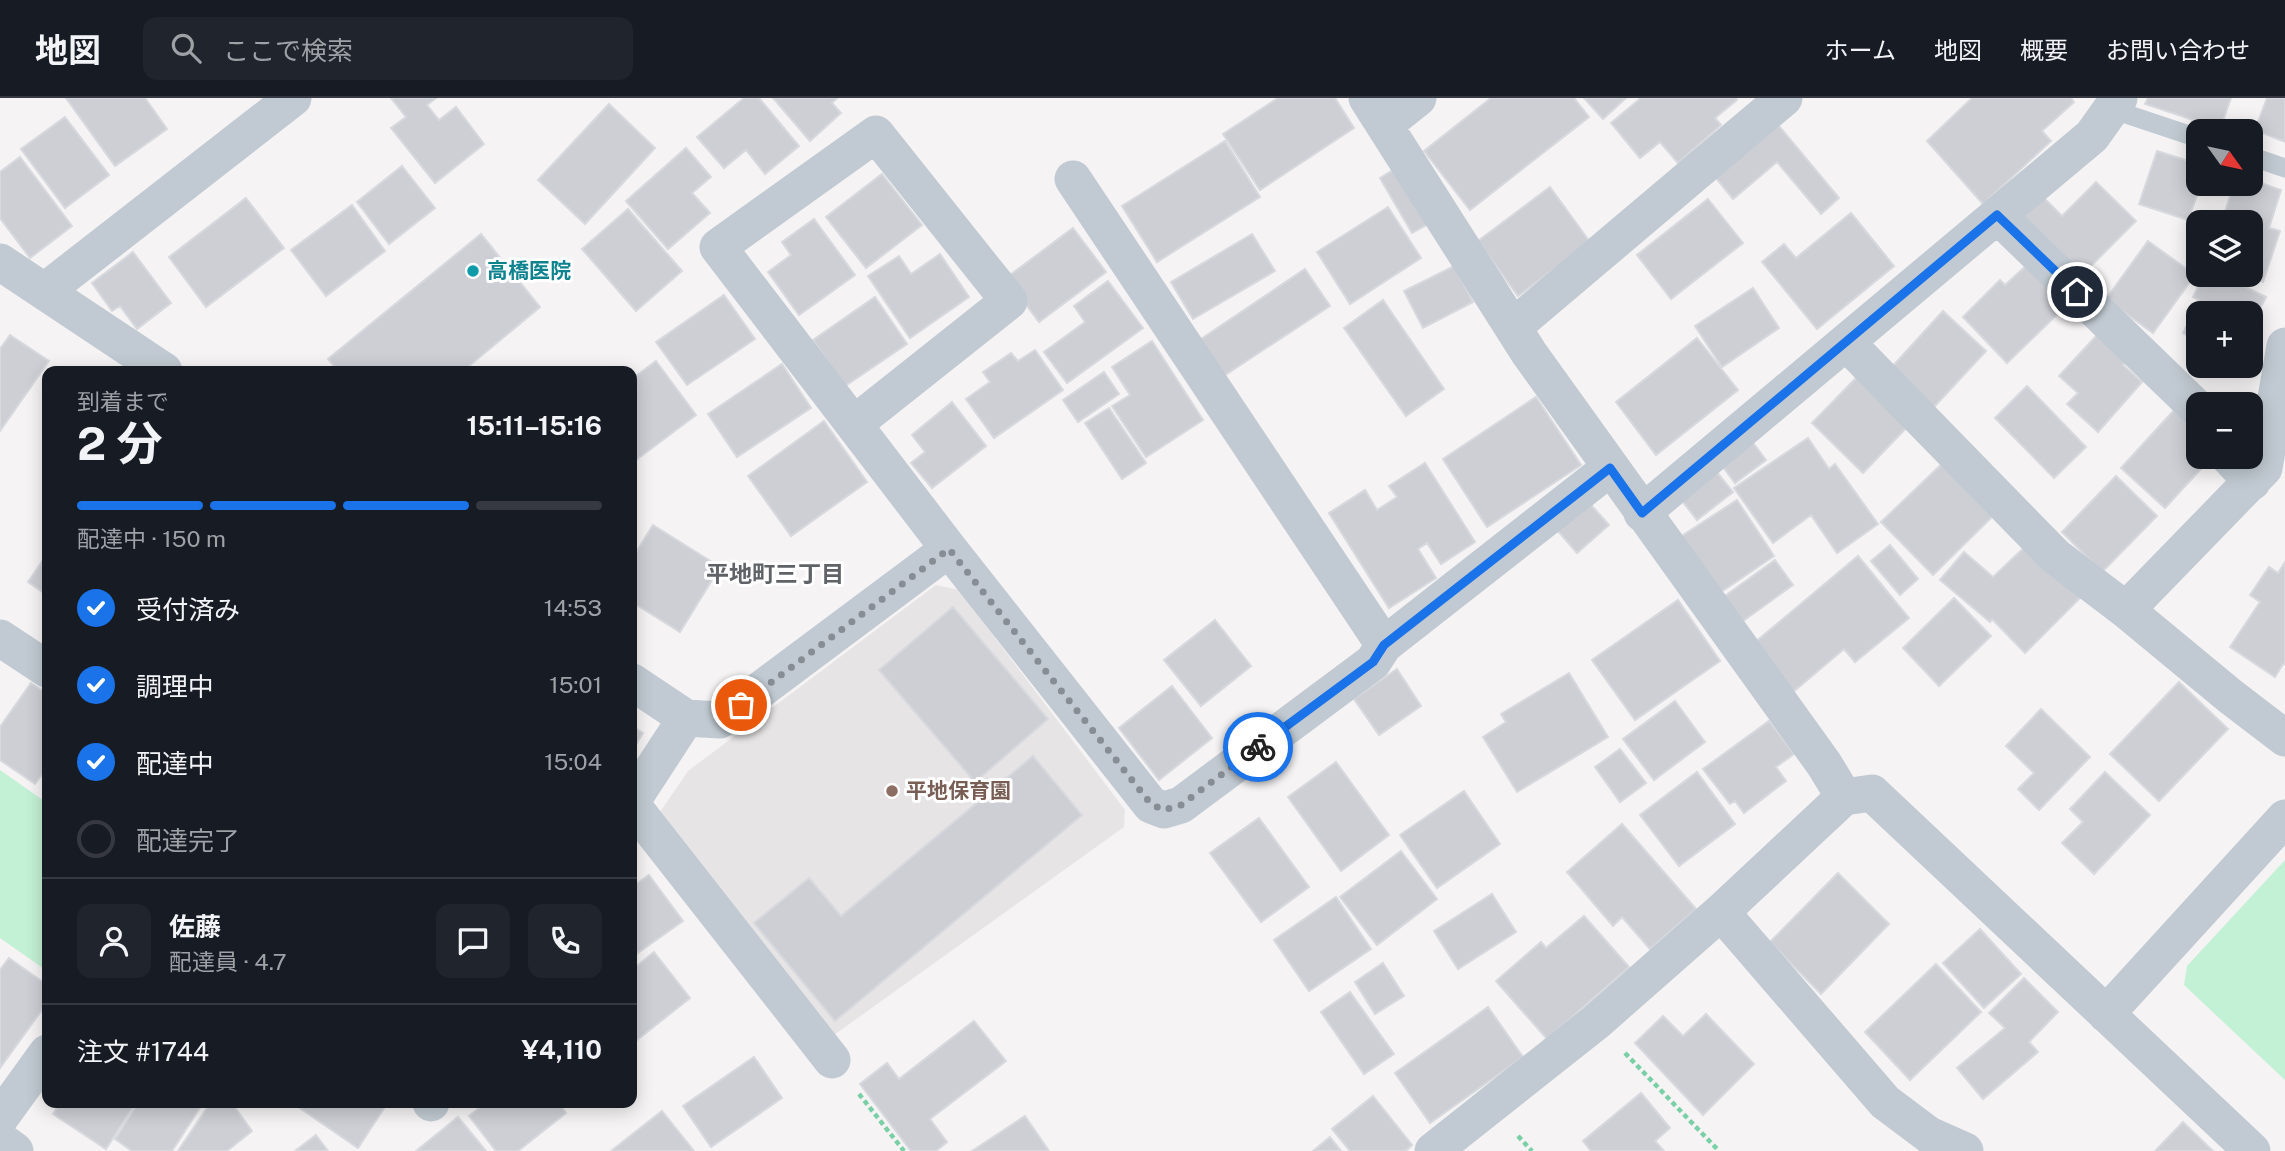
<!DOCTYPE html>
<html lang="ja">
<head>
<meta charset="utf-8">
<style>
	:root { --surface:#171b24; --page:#20242c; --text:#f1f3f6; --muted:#9ea1a6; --line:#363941; --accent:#1a73e8 }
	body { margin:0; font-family:"Public Sans","Noto Sans JP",sans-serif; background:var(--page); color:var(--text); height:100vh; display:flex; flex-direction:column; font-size:26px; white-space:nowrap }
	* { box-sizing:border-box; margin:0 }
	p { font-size:23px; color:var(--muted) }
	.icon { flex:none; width:38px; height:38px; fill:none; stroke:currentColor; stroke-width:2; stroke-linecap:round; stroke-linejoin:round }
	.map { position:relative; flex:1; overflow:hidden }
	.details { position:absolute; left:42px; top:268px; width:595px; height:742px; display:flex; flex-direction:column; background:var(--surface); border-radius:14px; box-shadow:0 4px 18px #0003 }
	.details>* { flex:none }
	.needle { width:46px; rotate:123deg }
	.buttons { position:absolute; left:2186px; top:21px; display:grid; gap:14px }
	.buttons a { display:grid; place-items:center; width:77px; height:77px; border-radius:14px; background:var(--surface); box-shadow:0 4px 18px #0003; font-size:35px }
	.pin { position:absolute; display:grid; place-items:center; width:60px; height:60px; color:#fff; margin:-30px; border:4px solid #fff; border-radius:50%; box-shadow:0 2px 7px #0007 }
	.courier { position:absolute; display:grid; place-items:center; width:70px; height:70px; margin:-35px; border:5px solid #1a73e8; border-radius:50%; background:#fff; color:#222; box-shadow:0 2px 9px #0007 }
	.head em { font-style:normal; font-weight:700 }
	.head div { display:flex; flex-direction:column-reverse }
	.head { display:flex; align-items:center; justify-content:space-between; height:119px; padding:0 35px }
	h1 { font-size:46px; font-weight:700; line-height:52px }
	.bar { display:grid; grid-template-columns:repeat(4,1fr); gap:10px 7px; align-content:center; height:84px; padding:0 35px }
	.bar i { height:9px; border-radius:5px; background:var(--line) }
	.bar .on { background:var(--accent) }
	.bar p { grid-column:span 4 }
	.line { display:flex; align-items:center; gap:18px; padding:0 35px; border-top:2px solid var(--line) }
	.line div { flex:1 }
	.round { display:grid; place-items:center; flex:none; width:74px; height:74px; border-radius:14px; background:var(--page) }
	ol { padding:0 35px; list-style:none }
	li { display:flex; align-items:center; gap:21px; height:77px }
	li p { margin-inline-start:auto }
	li .icon { padding:7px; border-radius:50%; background:var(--accent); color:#fff; stroke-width:4 }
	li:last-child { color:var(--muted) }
	li i { width:38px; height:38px; border:4px solid var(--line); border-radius:50% }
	header { display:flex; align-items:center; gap:42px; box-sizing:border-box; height:98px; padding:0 35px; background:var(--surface); border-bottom:2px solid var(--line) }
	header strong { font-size:33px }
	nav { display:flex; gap:38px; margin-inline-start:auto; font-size:24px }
	.search { width:490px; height:63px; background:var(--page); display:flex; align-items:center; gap:18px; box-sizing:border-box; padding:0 24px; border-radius:14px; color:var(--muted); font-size:26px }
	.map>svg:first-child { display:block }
	.education { fill:#e6e4e5 }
	.green { fill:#c3f1d5 }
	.building { fill:#cdcfd5; stroke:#d7d9de; stroke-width:2 }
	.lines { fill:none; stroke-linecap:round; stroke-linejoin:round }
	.path { stroke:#7ad0a6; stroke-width:4.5; stroke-dasharray:5 3.5; stroke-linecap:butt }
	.service { stroke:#c1cad2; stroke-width:19 }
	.minor { stroke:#c1cad2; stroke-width:37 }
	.done { stroke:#868d94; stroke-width:7; stroke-dasharray:0 12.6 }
	.route { stroke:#1a73e8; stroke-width:9 }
	.culture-dot { fill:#0f9aa8; stroke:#fff; stroke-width:2.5 }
	.education-dot { fill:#8d6e63; stroke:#fff; stroke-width:2.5 }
	.labels { text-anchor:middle; stroke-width:6; stroke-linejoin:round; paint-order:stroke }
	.culture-label { font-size:21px; font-weight:bold; fill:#0d838f; stroke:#fff; text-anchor:start }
	.education-label { font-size:21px; font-weight:bold; fill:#785e54; stroke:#fff; text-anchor:start }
	.neighbourhood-label { font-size:23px; font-weight:bold; fill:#5f6368; stroke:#fff }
</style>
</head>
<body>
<header>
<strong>地図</strong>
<div class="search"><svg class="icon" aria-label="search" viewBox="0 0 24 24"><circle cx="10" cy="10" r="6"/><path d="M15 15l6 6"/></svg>ここで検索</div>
<nav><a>ホーム</a><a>地図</a><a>概要</a><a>お問い合わせ</a></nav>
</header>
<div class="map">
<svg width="2285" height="1053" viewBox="0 0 2285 1053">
	<rect width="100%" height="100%" fill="#f5f3f3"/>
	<!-- education -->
	<path class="education" d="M936 487 959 492 1125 712 1124 729 834 937 660 714 688 673Z"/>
	<!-- green -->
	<path class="green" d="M0 672 47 705V873L0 840Z
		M2285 762V982L2184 887 2187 868Z"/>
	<!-- building -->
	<path class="building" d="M66 0H145L167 31 115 68Z
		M391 0H436L427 7 439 22 456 9 484 46 435 85 391 30 406 19Z
		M744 0H759L799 48 765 76 746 52 724 70 697 39Z
		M773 0H837L832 5 841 15 810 43Z
		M1278 0H1335L1354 30 1260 92 1223 36Z
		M1491 0H1574L1589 19 1470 112 1424 53Z
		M1584 0H1626L1603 21Z
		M1641 0H1736L1737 2 1715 20 1721 27 1678 65 1660 44 1640 60 1611 25Z
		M1972 0H2071L2074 4 2042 33 2051 43 1983 106 1927 43Z
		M2148 0H2231L2220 31 2145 6Z
		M2267 0H2285V44L2255 32Z
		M609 6 655 50 585 126 538 82Z
		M65 19 109 77 65 110 21 51Z
		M1774 22 1839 100 1821 116 1777 64 1733 101 1711 74Z
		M1225 43 1260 99 1157 164 1122 108Z
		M686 50 711 79 692 95 710 115 668 151 626 103Z
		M2157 53 2198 66V86H2201L2188 122 2139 106Z
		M20 59 72 128 30 160 0 120V74Z
		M402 68 435 110 389 146 357 104Z
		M1398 69 1430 125 1412 135 1380 80Z
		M882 76 922 127 866 170 826 119Z
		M2250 81 2281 92 2269 130 2280 133 2263 184 2243 177H2250V124H2198L2201 116 2222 123 2234 86H2250Z
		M2096 84 2136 123 2078 181 2017 120 2041 97 2062 118Z
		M1550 89 1590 144 1518 198 1478 143Z
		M246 100 284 150 206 209 169 159Z
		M1708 101 1743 145 1671 201 1637 157Z
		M352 107 385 153 326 198 291 152Z
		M1388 109 1421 160 1350 206 1317 154Z
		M628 111 682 173 636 213 582 151Z
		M1851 115 1894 168 1817 231 1762 164 1784 146 1796 160Z
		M814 121 855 177 799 217 768 174 791 157 782 144Z
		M2198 125V162L2187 158Z
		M1073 130 1106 174 1039 224 1006 180Z
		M481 136 540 209 463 273H338L328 261Z
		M1252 136 1275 173 1193 221 1171 184Z
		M2148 143 2195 177 2153 235 2106 201Z
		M133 154 171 205 137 231 120 208 112 213 92 185Z
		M940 156 969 199 910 240 868 178 899 158 911 176Z
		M2027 167 2066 208 2007 265 1963 219 2000 182 2005 187Z
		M1454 168 1473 204 1423 230 1404 193Z
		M1305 171 1330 208 1222 279 1198 243Z
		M2204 177H2221L2266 199 2250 230V215H2198V243L2183 235 2199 202 2193 199Z
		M1108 183 1143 230 1067 285 1044 254 1085 224 1074 208Z
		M1753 190 1779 230 1722 269 1695 228Z
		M724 197 755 241 687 287 656 244Z
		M875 199 907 246 845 288 813 242Z
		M1383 202 1444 291 1406 318 1344 230Z
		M1943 213 1986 253 1934 309 1891 270Z
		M2098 236 2127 263 2123 267 2142 284 2098 334 2067 306 2078 295 2059 278Z
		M10 237 49 263 0 333V251Z
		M1697 240 1738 292 1656 357 1616 304Z
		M1152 243 1203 322 1146 359 1112 308 1130 297 1112 269Z
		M1035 252 1063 292 994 340 966 301 990 284 983 274 1011 255 1018 263Z
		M656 263 696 317 632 365V281Z
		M782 266 811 310 737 359 708 316Z
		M1104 274 1119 296 1078 324 1063 302Z
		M1859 277 1910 326 1863 375 1812 325Z
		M2027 288 2086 349 2054 380 1995 320Z
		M1536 299 1581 367 1487 429 1443 361Z
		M952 304 986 348 932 390 911 365 925 354 912 337Z
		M1109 310 1146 365 1122 381 1085 325Z
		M2176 310 2198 330V359H2212L2165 410 2121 370Z
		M824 323 867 384 791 438 748 378Z
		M1808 340 1829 371 1835 366 1878 426 1837 455 1811 417 1773 445 1734 390Z
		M1751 342 1766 362 1735 385 1720 365Z
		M1946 362 1996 415 1933 477 1881 424Z
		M1425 365 1475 444 1441 466 1427 445 1418 451 1436 480 1389 510 1329 415 1365 392 1377 412 1397 399 1389 388Z
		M1711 367 1733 394 1697 422 1676 395Z
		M2116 378 2157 418 2102 474 2062 434Z
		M1584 399 1609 427 1577 455 1552 426Z
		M1737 402 1774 458 1718 496 1680 439Z
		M653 427 720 469 680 534 632 504V461Z
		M2028 446 2080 500 2025 555 1992 521 1990 524 1940 482 1964 454 1993 479Z
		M1890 447 1918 481 1900 497 1871 463Z
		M47 456V497L28 484Z
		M1858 458 1909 520 1855 564 1844 551 1793 594 1753 546Z
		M1775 462 1793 487 1743 523 1725 498Z
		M2285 464V567L2283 566 2275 579 2230 549 2260 504 2250 497 2269 469 2278 475Z
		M1954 500 1991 538 1939 588 1903 550Z
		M1678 502 1720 563 1635 622 1592 562Z
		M953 509 1048 621 975 684 879 572Z
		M1215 522 1251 568 1201 608 1164 562Z
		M1397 571 1421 608 1379 637 1354 601Z
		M1569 575 1608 639 1517 694 1483 639 1506 624 1501 616Z
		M2179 584 2228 631 2159 703 2110 656Z
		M31 585 47 596V670L35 686 0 662V629Z
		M1172 588 1212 640 1159 682 1119 630Z
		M1675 603 1705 644 1654 682 1623 641Z
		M2041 611 2090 659 2039 712 2018 691 2034 675 2006 648Z
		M1769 623 1794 656 1776 669 1786 683 1744 715 1735 703 1730 706 1703 671Z
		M632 628 643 635 632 653Z
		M1620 651 1646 685 1620 704 1595 669Z
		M1033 658 1082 717 835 923 754 825 809 780 841 818Z
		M1336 664 1389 737 1341 773 1288 699Z
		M1697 674 1735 726 1679 768 1640 717Z
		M2105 674 2150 717 2094 776 2062 745 2083 724 2070 711Z
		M1464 693 1500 746 1437 790 1400 737Z
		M1259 720 1309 789 1261 824 1210 755Z
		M1622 726 1696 811 1650 851 1622 819 1613 828 1567 774Z
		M1401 753 1437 801 1377 847 1340 799Z
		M1838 775 1889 826 1821 896 1770 844Z
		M649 777 683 823 632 859V789Z
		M1492 796 1516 834 1458 871 1434 833Z
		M1336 799 1371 851 1309 893 1274 842Z
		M1584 818 1629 869 1547 941 1496 883 1541 844 1546 850Z
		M1980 831 2021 876 1984 910 1943 865Z
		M654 854 690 900 632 946V872Z
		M9 860 47 887V905L0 970V872Z
		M1383 865 1404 898 1375 916 1355 884Z
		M1936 866 1981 914 1910 982 1865 934Z
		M2024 880 2058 914 2029 944 2038 954 1983 1001 1957 970 2005 930 1989 915Z
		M1350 894 1394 956 1364 976 1321 914Z
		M1488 909 1523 959 1430 1025 1395 975Z
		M1706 916 1754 966 1703 1017 1635 945 1663 918 1683 938Z
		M974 923 1006 963 930 1021 947 1044 936 1053H911L860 986 887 965 899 981Z
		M754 959 782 1000 711 1049 683 1008Z
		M1641 995 1670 1030 1655 1043 1664 1053H1591L1583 1043Z
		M1373 998 1412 1047 1406 1053H1350L1332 1031Z
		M61 1004H136L106 1051 53 1016Z
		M139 1004H202L203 1005 172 1053H132L115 1041Z
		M211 1004H231L252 1033 227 1053H178Z
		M291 1004H388L358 1050Z
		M487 1004H558L566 1015 518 1053H496L469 1018Z
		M662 1013 694 1053H611Z
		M1025 1018 1049 1053H972Z
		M458 1019 486 1053H416Z
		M2183 1024 2213 1053H2155Z
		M316 1037 328 1053H295Z
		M1330 1039 1341 1053H1313Z"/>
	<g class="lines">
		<!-- path -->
		<path class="path" d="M1625 955 1719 1053
			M859 996 904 1053
			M1518 1038 1532 1053"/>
		<!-- service -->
		<path class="service" d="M2111 11 2198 40
			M2250 58 2285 70"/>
		<!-- minor -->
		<path class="minor" d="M1367 0 1529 255 1824 666 1844 699
			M1384 27 1418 0
			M1073 81 1384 547
			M1997 117 2198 311
			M0 164 164 273
			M45 193 293 0
			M1513 229 1784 0
			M1846 244 2055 458 2126 512
			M2285 248 2264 370 2126 512 2230 598 2285 640
			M854 326 1009 203 876 36 718 149 949 451
			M2229 359 2252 384
			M1642 415 2092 38 2119 0
			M0 540 47 571
			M632 584 686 620 720 622 949 451 1151 707 1164 712 1181 707 1373 564 1384 547 1610 370
			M632 703 686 620
			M632 707 832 962
			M1721 814 1885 1004 1929 1037 1965 1053
			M2106 916 2285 720
			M431 1005V1004
			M0 1020 47 955
			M0 1042 15 1053
			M1433 1053 1596 924 1721 814 1844 699 1872 695 2252 1053"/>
	</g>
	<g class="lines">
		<!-- done -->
		<path class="done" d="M741 607 949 451 1151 706 1164 712 1181 707 1258 649"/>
		<!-- route -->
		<path class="route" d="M1258 649 1373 564 1384 547 1610 370 1642 415 1997 117 2077 194"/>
	</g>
	<!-- markers -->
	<circle class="culture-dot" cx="473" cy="173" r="7"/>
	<circle class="education-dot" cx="892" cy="693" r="7"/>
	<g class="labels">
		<!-- culture labels -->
		<g class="culture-label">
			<text x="487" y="180">高橋医院</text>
		</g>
		<!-- education labels -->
		<g class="education-label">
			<text x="906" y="700">平地保育園</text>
		</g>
		<!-- neighbourhood labels -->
		<g class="neighbourhood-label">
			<text x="775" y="484">平地町三丁目</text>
		</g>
	</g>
</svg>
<div class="buttons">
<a><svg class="needle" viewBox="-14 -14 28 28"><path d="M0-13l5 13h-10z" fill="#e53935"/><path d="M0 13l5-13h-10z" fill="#9ea1a6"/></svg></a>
<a><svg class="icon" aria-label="layers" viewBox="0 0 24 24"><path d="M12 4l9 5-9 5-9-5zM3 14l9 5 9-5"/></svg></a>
<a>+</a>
<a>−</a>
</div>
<div class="pin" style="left:741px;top:607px;background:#ea580c"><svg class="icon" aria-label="bag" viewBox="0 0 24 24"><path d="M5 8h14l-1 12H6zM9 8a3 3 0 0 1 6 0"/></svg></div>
<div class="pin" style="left:2077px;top:194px;background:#1f2937"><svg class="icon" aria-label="home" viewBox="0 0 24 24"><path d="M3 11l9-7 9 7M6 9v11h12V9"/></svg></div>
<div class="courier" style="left:1258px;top:649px"><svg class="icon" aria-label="bike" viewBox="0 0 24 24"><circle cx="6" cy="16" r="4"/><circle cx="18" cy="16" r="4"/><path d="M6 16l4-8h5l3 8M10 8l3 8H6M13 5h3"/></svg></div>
<section class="details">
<div class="head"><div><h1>2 分</h1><p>到着まで</p></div><em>15:11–15:16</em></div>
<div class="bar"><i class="on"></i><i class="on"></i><i class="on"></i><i></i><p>配達中 · 150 m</p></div>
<ol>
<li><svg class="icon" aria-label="check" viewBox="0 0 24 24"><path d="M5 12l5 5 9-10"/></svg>受付済み<p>14:53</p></li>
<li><svg class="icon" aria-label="check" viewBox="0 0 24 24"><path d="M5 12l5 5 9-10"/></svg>調理中<p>15:01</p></li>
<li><svg class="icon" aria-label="check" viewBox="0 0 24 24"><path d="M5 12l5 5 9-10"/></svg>配達中<p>15:04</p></li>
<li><i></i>配達完了</li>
</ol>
<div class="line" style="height:126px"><a class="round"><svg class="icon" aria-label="person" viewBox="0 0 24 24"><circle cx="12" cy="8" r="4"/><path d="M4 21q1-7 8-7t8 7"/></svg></a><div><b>佐藤</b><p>配達員 · 4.7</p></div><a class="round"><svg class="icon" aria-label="chat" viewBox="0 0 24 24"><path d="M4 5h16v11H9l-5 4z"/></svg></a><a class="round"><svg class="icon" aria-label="phone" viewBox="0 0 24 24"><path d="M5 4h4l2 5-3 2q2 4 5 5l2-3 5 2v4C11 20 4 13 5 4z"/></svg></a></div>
<div class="line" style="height:91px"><div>注文 #1744</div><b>¥4,110</b></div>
</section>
</div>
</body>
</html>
